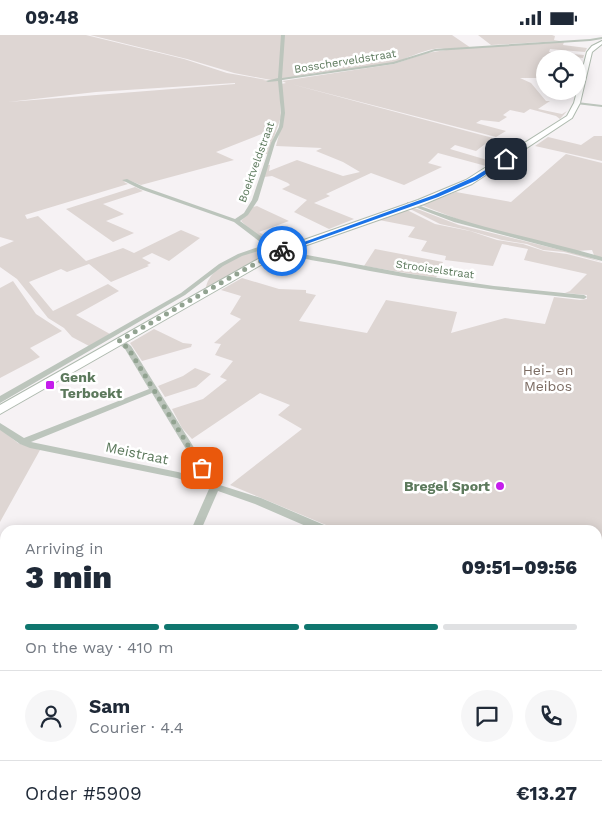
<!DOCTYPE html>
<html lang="en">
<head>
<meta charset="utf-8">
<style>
	:root { --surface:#fff; --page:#f6f6f7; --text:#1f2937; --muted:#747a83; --line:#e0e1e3; --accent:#0f766e }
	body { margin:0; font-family:"Work Sans",sans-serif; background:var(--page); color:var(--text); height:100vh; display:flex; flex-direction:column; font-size:19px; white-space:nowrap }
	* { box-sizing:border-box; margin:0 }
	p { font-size:16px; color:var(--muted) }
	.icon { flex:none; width:28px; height:28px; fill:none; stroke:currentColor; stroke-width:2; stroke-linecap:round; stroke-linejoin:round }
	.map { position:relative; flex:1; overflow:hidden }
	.sheet { position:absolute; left:0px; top:490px; width:602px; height:311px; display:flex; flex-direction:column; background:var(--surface); border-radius:15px 15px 0 0; box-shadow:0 2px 12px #0003 }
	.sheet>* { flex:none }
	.controls { position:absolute; left:536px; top:15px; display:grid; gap:10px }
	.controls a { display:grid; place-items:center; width:50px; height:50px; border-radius:50%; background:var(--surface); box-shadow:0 2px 12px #0003; font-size:25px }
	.pin { position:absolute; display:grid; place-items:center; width:42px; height:42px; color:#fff; margin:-21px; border-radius:10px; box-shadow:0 2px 8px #0006 }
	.courier { position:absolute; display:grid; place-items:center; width:50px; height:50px; margin:-25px; border:4px solid #1a73e8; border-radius:50%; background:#fff; color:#222; box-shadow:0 1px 6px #0007 }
	.summary em { font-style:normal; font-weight:800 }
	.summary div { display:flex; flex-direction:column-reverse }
	.summary { display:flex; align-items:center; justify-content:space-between; height:85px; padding:0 25px }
	h1 { font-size:32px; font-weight:800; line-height:38px }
	.bar { display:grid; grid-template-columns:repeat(4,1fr); gap:8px 5px; align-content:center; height:60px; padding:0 25px }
	.bar i { height:6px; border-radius:4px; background:var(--line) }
	.bar .on { background:var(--accent) }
	.bar p { grid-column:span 4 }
	.line { display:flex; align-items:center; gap:12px; padding:0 25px; border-top:1px solid var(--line) }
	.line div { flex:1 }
	.round { display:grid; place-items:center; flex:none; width:52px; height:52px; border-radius:26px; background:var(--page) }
	.status { display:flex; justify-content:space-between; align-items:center; height:35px; padding:0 25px; background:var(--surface); direction:ltr }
	.status svg { height:14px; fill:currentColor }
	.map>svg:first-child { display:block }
	.green { fill:#ded6d3; fill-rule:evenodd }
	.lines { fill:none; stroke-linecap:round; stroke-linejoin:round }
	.secondary-casing { stroke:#aebaae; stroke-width:2 }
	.street { fill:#bcc5bc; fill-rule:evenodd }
	.secondary { fill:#fff; fill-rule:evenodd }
	.route { fill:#1a73e8 }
	.done { stroke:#92a391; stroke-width:5; stroke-dasharray:0 9 }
	.poi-dot { fill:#c51dec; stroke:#fff; stroke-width:2 }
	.labels { text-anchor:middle; stroke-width:5; stroke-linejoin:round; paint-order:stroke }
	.far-street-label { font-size:11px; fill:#5c795c; stroke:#fff }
	.park-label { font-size:14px; fill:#7c6c63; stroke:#fff }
	.poi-label { font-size:14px; font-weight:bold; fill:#5c795c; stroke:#fff; text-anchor:start }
	.street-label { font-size:14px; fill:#5c795c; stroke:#fff }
</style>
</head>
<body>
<div class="status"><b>09:48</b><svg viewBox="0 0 49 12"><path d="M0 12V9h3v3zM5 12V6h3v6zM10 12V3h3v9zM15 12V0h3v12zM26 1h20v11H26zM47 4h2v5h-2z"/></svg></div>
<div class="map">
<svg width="602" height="801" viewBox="0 0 602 801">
	<rect width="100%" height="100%" fill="#f6f2f4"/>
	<!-- green -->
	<path class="green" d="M0 0H86L184 24 227 38 267 45 263 46 271 45 234 38 187 24 90 0H452L471 13 564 7 563 10 587 13 585 17 550 14 549 17 584 20 583 23 551 20V24H545V37L543 38 545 43H520L531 48 546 66H550L538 74 562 79 567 76 560 84 556 81 530 74 524 78 510 75 503 80 507 82 499 87 481 85 476 88 506 96 496 102 291 49 493 103 476 116 455 110 450 114 494 127 486 131 438 118 428 128 442 132 404 150 371 138 326 159 330 161 314 168 354 184 329 194 294 177 307 165 282 154 290 150 288 148 272 141 264 142 268 130H270L269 136 297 125 343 141 360 137 343 127 316 116 322 113 276 111 284 81 281 49 286 48 282 46 394 29 427 18 446 15C435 9 406 24 394 28 357 37 316 34 279 46L281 82 268 119H265L272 99 264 98 216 117 234 125 141 150 128 145 124 147 128 149 25 180 27 184 38 181 86 226 123 213 134 218 181 195 200 203 169 226 152 218 142 223 151 228 147 230 149 231 111 247 89 229 67 237 61 234 29 247 53 276 108 249 119 256 76 280 110 299 89 311 72 302 64 293 48 283 17 244 0 232V212L14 206 0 202ZM235 48V49L8 67 96 57Z
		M478 0H552L555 1 554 5 560 6 491 10Z
		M594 101H602V126L535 111 548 102 581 110Z
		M566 119 602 128V223L594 220 592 215 577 216 478 192 421 170 456 157 511 167Z
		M135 152 143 156 103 169 124 179 106 186 134 198 113 207 66 174Z
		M257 171 261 173 289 186 259 197 267 202 261 204 241 186 253 172Z
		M412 172 459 190 585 221 602 227 564 217 543 215 527 209 502 205 467 195 440 189 410 174Z
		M407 175 435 189 470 196 497 205 523 209 544 216 567 219 602 228V520L598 519V495H338L230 450 302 394 278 380 290 370 260 358 192 404 182 393 172 374 203 364 227 345 220 342 233 326 215 320 221 309 214 308 241 284 230 279 241 261 221 255 242 243 279 254 306 255V258L316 260 299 286 367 298 386 265 457 277 451 298 505 283 545 289 554 262 580 265 587 264V260L565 258 570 256 587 239 524 225 528 214 502 209 493 231 445 225 446 221 421 216 427 206 408 202 415 192 379 185Z
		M268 213 272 216 270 219 208 253 206 252C211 229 247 216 268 213Z
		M375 214 443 227 436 243 364 231Z
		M13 246 36 279 62 296 30 313 40 322 0 343V253Z
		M154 294 183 308 192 309 191 312 142 326 130 308Z
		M195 333 211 339 196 352 165 362 158 351 183 341Z
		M0 394 18 408 40 415 0 487Z
		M0 540H5V796H598V555H602V801H0Z"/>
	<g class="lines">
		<!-- secondary casing -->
		<g class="secondary-casing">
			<path id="secondary" d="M602 6V9L592 17 580 68 572 83 472 149 424 169 307 210 266 227 0 379V370L260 223 301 206 418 165 466 145 567 81 574 68 587 17 592 11Z"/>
		</g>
		<!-- street -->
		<path class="street" d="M281 0H285L282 43 393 27 435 14 590 4 602 2V4L590 6 435 16 394 29 282 45 285 78 283 92 275 108 258 165 248 180 240 186 281 216V218H277L268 213 242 221 223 231 185 260 0 368V361L181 258 219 229 238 219 264 210 234 187 140 154 122 145 127 144 144 152 235 184 244 178 252 165 271 108 279 92 281 78 278 46 268 47 266 46 278 43Z
			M577 67 602 70V72L576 69Z
			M407 167H411C473 193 538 203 602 222V226L454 187 407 169Z
			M285 213 307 220 404 238 494 251 584 260 587 262 584 264C505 256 427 248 350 232 327 227 304 226 283 216V214Z
			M116 304H122L131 311 206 432 208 434 204 445 261 463 329 492 330 495H315L255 469 218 456 201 495H191L209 454 177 443 30 413 20 409 0 395V388L24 403 149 354 125 314 115 306ZM152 358 198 434 196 442 178 437 31 407Z
			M598 520H602V528H598Z"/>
		<!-- secondary -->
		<use href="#secondary" class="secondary"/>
	</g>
	<!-- route -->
	<path class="route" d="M505 123 509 124 477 145 438 162 284 217 279 216 434 160 474 142Z"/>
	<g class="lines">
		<!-- done -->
		<path class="done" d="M202 433 128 313 119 306 249 232 282 216"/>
	</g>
	<!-- markers -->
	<g class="poi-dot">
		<rect x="45" y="345" width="10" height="10" rx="2.5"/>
		<circle cx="500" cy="451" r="5"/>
	</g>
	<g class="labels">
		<!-- far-street labels -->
		<g class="far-street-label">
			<text transform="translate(345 26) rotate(-9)" y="4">Bosscherveldstraat</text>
			<text transform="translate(256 127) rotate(-70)" y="4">Boektveldstraat</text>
			<text transform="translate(435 234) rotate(8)" y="4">Strooiselstraat</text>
		</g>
		<!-- park labels -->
		<g class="park-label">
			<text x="548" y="340">Hei- en<tspan x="548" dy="16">Meibos</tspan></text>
		</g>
		<!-- poi labels -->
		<g class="poi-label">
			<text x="60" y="347">Genk<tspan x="60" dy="16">Terboekt</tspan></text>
			<text x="490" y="456" text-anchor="end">Bregel Sport</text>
		</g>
		<!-- street labels -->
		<g class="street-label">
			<text transform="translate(137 418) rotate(12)" y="5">Meistraat</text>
		</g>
	</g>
</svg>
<div class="controls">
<a><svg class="icon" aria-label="locate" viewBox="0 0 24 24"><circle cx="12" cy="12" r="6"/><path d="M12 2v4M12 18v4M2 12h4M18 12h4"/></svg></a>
</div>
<div class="pin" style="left:202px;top:433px;background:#ea580c"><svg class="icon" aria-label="bag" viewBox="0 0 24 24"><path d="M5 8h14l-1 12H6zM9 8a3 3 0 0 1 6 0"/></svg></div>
<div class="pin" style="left:506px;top:124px;background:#1f2937"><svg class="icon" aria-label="home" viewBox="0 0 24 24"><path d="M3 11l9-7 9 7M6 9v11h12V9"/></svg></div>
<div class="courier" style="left:282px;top:216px"><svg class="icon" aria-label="bike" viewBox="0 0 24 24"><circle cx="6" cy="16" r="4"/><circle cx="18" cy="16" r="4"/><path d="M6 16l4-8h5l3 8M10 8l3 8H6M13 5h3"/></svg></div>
<section class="sheet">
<div class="summary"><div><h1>3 min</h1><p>Arriving in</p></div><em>09:51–09:56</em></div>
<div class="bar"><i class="on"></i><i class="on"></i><i class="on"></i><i></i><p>On the way · 410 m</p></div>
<div class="line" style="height:90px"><a class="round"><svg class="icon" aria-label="person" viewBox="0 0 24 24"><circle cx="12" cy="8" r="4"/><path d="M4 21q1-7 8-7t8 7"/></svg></a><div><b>Sam</b><p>Courier · 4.4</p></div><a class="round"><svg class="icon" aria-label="chat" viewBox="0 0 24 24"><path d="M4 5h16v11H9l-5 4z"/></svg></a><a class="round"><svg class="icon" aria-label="phone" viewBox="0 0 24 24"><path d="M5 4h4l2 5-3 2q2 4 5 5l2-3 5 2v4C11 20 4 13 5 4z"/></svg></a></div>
<div class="line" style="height:65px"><div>Order #5909</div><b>€13.27</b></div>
</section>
</div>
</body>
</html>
